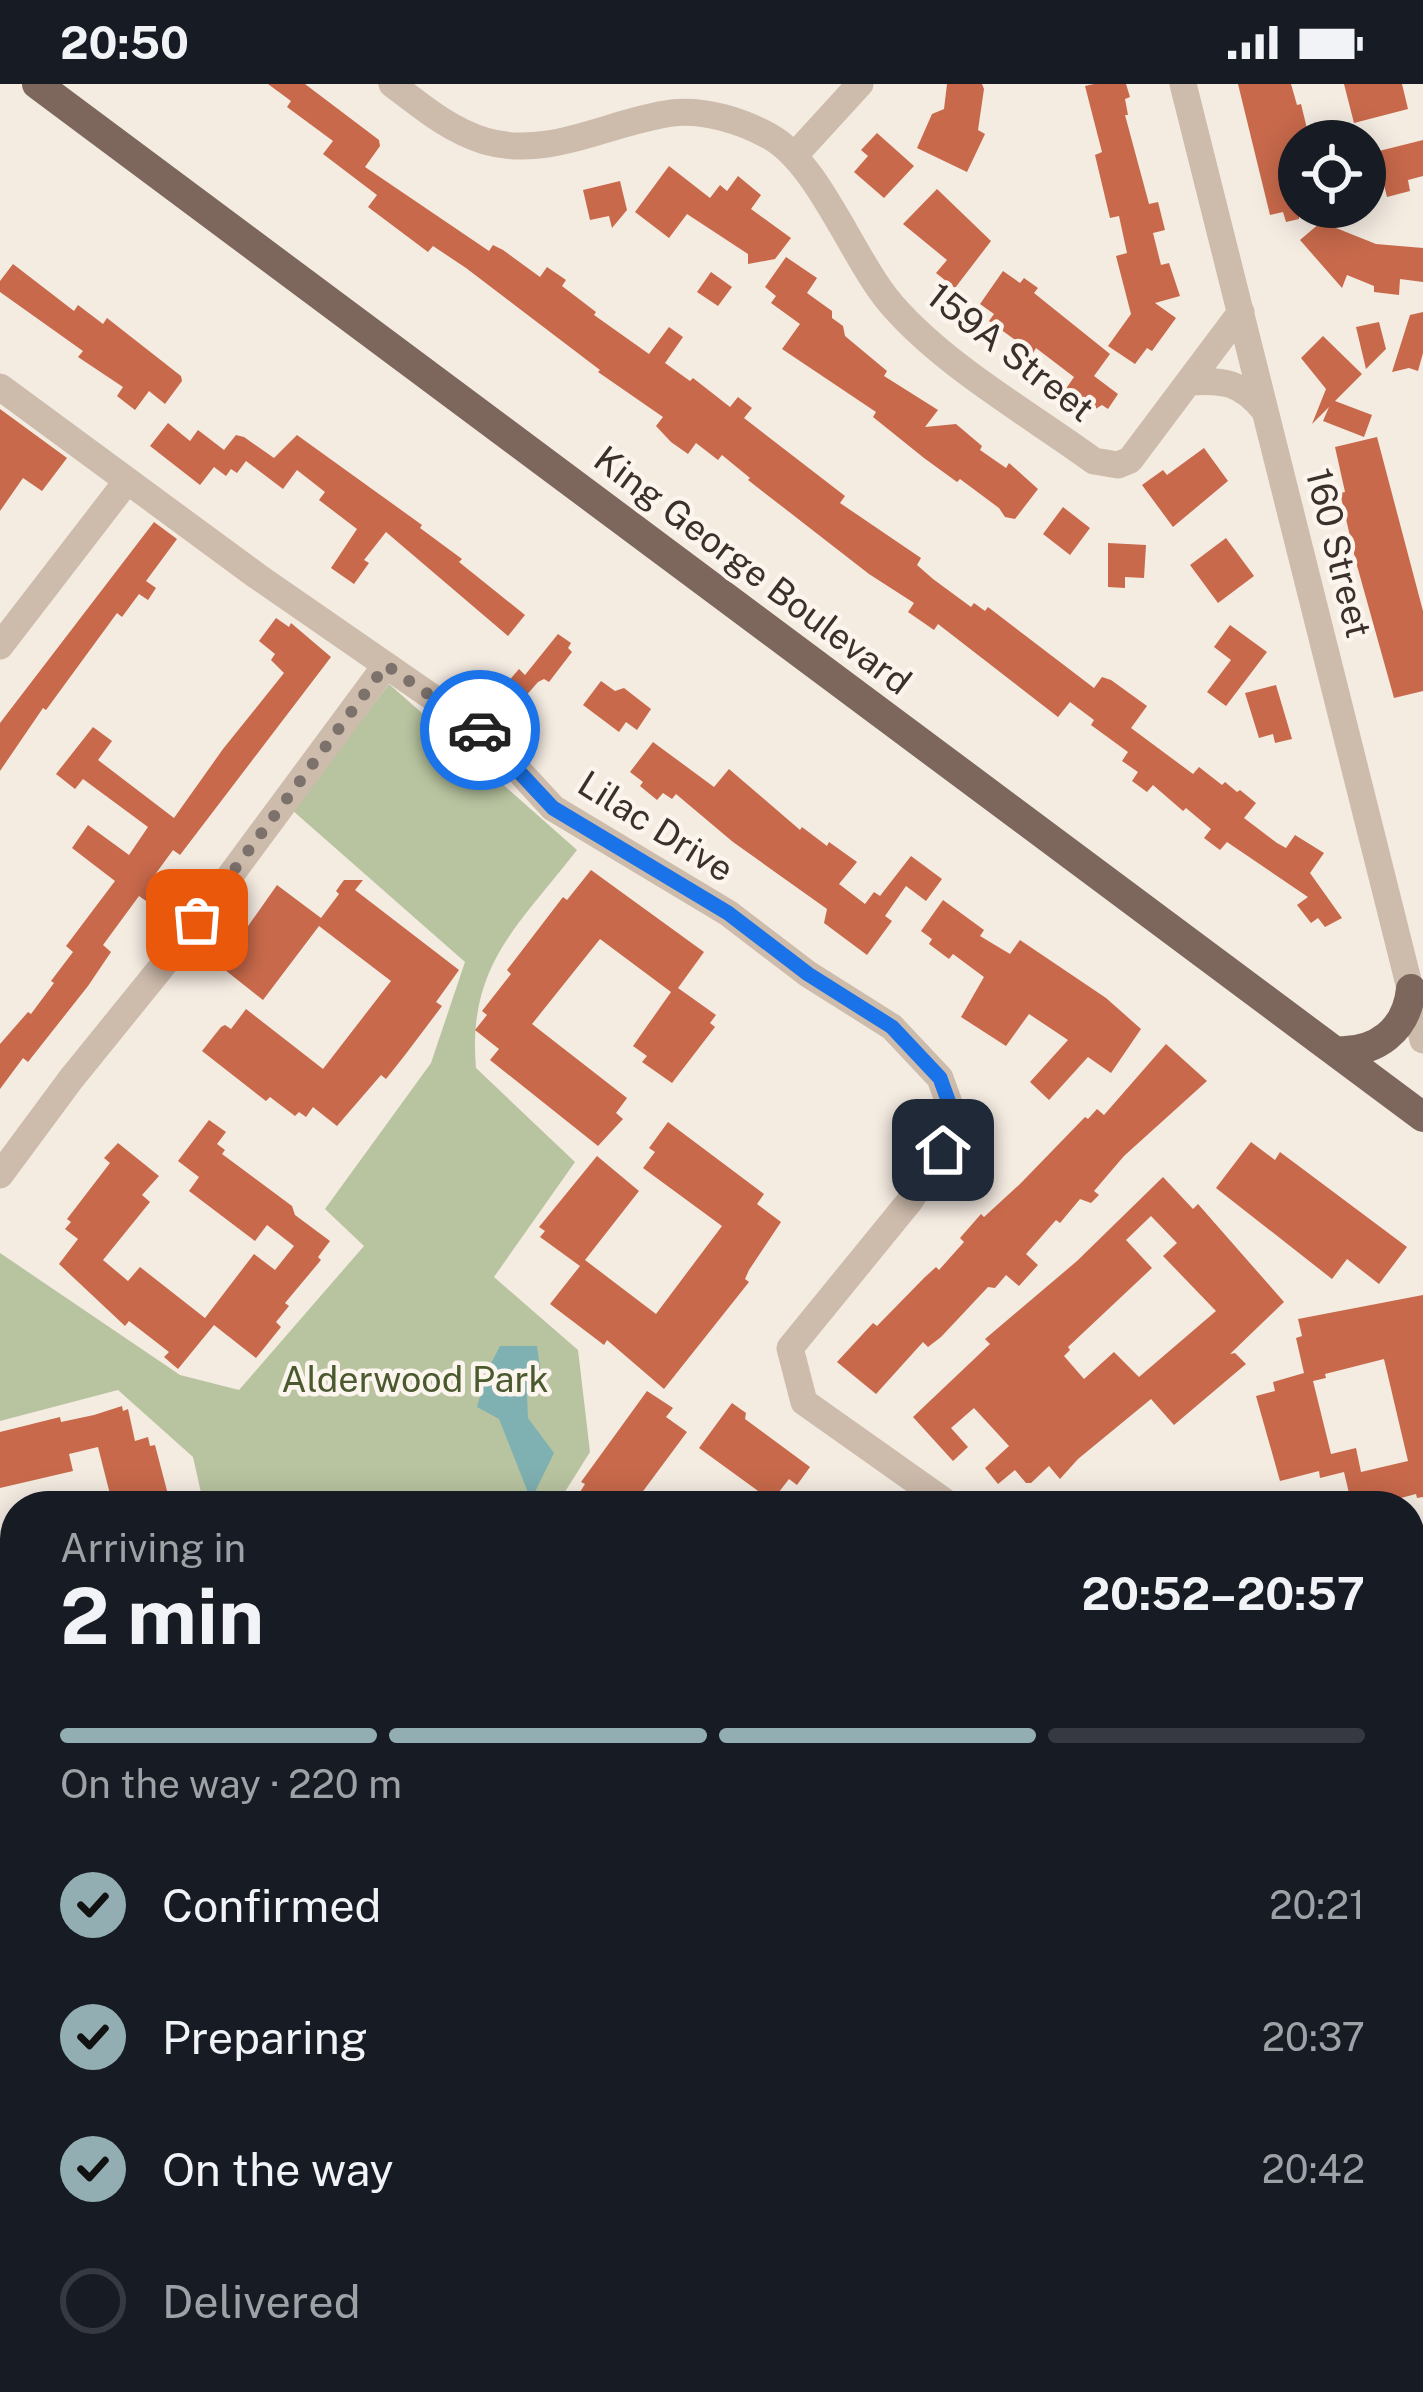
<!DOCTYPE html>
<html lang="en">
<head>
<meta charset="utf-8">
<style>
	:root { --surface:#171b24; --page:#242831; --text:#f1f3f6; --muted:#9ea1a6; --line:#363941; --accent:#92aeb2 }
	body { margin:0; font-family:"Public Sans",sans-serif; background:var(--page); color:var(--text); height:100vh; display:flex; flex-direction:column; font-size:45px; white-space:nowrap }
	* { box-sizing:border-box; margin:0 }
	p { font-size:39px; color:var(--muted) }
	.icon { flex:none; width:66px; height:66px; fill:none; stroke:currentColor; stroke-width:2; stroke-linecap:round; stroke-linejoin:round }
	.map { position:relative; flex:1; overflow:hidden }
	.side { position:absolute; left:0px; top:1407px; width:1425px; height:903px; display:flex; flex-direction:column; background:var(--surface); border-radius:48px 48px 0 0; box-shadow:0 6px 30px #0003 }
	.side>* { flex:none }
	.buttons { position:absolute; left:1278px; top:36px; display:grid; gap:24px }
	.buttons a { display:grid; place-items:center; width:108px; height:108px; border-radius:50%; background:var(--surface); box-shadow:0 6px 30px #0003; font-size:60px }
	.pin { position:absolute; display:grid; place-items:center; width:102px; height:102px; color:#fff; margin:-51px; border-radius:24px; box-shadow:0 6px 18px #0006 }
	.courier { position:absolute; display:grid; place-items:center; width:120px; height:120px; margin:-60px; border:9px solid #1a73e8; border-radius:50%; background:#fff; color:#222; box-shadow:0 3px 15px #0007 }
	.head em { font-style:normal; font-weight:700 }
	.head div { display:flex; flex-direction:column-reverse }
	.head { display:flex; align-items:center; justify-content:space-between; height:204px; padding:0 60px }
	h1 { font-size:78px; font-weight:700; line-height:90px }
	.bar { display:grid; grid-template-columns:repeat(4,1fr); gap:18px 12px; align-content:center; height:144px; padding:0 60px }
	.bar i { height:15px; border-radius:9px; background:var(--line) }
	.bar .selected { background:var(--accent) }
	.bar p { grid-column:span 4 }
	ol { padding:0 60px; list-style:none }
	li { display:flex; align-items:center; gap:36px; height:132px }
	li p { margin-inline-start:auto }
	li .icon { padding:12px; border-radius:50%; background:var(--accent); color:#111; stroke-width:4 }
	li:last-child { color:var(--muted) }
	li i { width:66px; height:66px; border:6px solid var(--line); border-radius:50% }
	.status { display:flex; justify-content:space-between; align-items:center; height:84px; padding:0 60px; background:var(--surface); direction:ltr }
	.status svg { height:33px; fill:currentColor }
	.map>svg:first-child { display:block }
	.green { fill:#b8c4a0 }
	.water { fill:#7fb0b2 }
	.building { fill:#c8694b; fill-rule:evenodd }
	.lines { fill:none; stroke-linecap:round; stroke-linejoin:round }
	.minor { stroke:#cdbbac; stroke-width:27 }
	.major { stroke:#7d675c; stroke-width:30 }
	.done { stroke:#7c716b; stroke-width:12; stroke-dasharray:0 21.6 }
	.route { stroke:#1a73e8; stroke-width:15 }
	.labels { text-anchor:middle; stroke-width:9; stroke-linejoin:round; paint-order:stroke }
	.street-label { font-size:36px; fill:#3b302b; stroke:#fbf5ee }
	.park-label { font-size:36px; fill:#4a5a2e; stroke:#fbf5ee }
</style>
</head>
<body>
<div class="status"><b>20:50</b><svg viewBox="0 0 49 12"><path d="M0 12V9h3v3zM5 12V6h3v6zM10 12V3h3v9zM15 12V0h3v12zM26 1h20v11H26zM47 4h2v5h-2z"/></svg></div>
<div class="map">
<svg width="1423" height="2308" viewBox="0 0 1423 2308">
	<rect width="100%" height="100%" fill="#f4ebe1"/>
	<!-- green -->
	<path class="green" d="M389 600 577 766C518 842 467 882 476 984L575 1078 494 1193 578 1266 590 1368 556 1422H204L193 1373 118 1306 0 1337V1169L180 1291 239 1306 364 1162 325 1125 431 979 465 878 292 726Z"/>
	<!-- water -->
	<path class="water" d="M500 1262H537L543 1307 527 1311 528 1334 554 1369 531 1416 499 1335 477 1323 487 1287Z"/>
	<!-- building -->
	<path class="building" d="M268 0H305L379 56 380 62 365 83 489 167 493 161 503 166 540 193 547 183 566 196 562 202 596 228 594 231 649 270 669 243 683 253 665 279 690 297 693 294 730 323 738 313 752 324 744 334 845 412 840 419 921 474 917 481 933 495 971 523 974 519 985 527 988 523 1094 604 1102 593 1111 596 1147 622 1131 644 1193 690 1199 683 1222 701 1225 698 1237 708 1240 706 1256 719 1244 734 1277 759 1286 764 1295 751 1324 769 1310 789 1342 834 1325 843 1318 834 1311 839 1297 821 1308 813 1227 758 1220 766 1204 754 1211 745 1186 724 1183 727 1153 701 1147 708 1132 697 1138 688 1122 677 1128 668 1091 641 1094 636 1070 618 1058 633 938 540 934 546 908 528 914 519 869 490 748 396 750 394 722 371 718 376 696 359 688 370 671 358 656 342 663 333 598 288 600 286 466 184 433 162 428 168 368 123 377 111 323 70 333 57 287 23 291 17Z
		M947 0H982L984 5 978 46 985 50 967 88 917 64 932 30 944 25Z
		M1094 0H1126L1130 13 1125 15 1128 31H1125L1149 120 1158 118 1165 146 1153 149 1161 181 1169 179 1180 212 1155 219 1176 234 1152 267 1147 264 1135 280 1108 262 1131 230 1116 172 1127 169 1119 132 1110 134 1095 71 1102 68 1085 2Z
		M1238 0H1291L1297 21 1301 20 1310 57H1299V135L1286 138 1283 128 1270 131Z
		M1344 0H1402L1408 25 1354 39Z
		M877 49 914 82 884 114 854 88 868 72 861 66Z
		M1423 56V92L1408 96 1410 107 1387 113 1384 101 1373 104 1366 79 1378 77 1375 68Z
		M669 82 710 114 720 101 727 107 738 92 761 111 751 125 791 154 775 175 748 180V170L687 130 669 154 635 128Z
		M620 97 627 126 612 144 609 132 590 136 583 106Z
		M937 105 991 157 955 204 936 189 947 176 903 140Z
		M1327 133 1336 144 1376 160 1423 164V198L1400 195 1399 211 1374 208V202L1347 191 1342 204 1300 156Z
		M786 173 817 194 807 209 832 227V234L843 242 845 252 887 287 884 292 938 326 925 343 956 340 982 362 980 366 1006 384 1009 379 1038 405 1015 435 1005 433 999 424 960 395 957 398 924 374 873 333 876 328 782 265 800 240 771 219 776 212 765 203Z
		M13 180 74 227 78 221 103 240 107 234 181 292 182 297 165 320 149 307 135 326 117 312 123 303 78 273 83 267 0 208V197Z
		M1003 187 1020 199 1024 194 1038 204 1034 209 1110 270 1094 292 1118 310 1108 325 1102 321 1092 327 1073 313 1065 306 1074 293 1036 264 1033 269 989 237 994 230 980 220Z
		M711 188 732 203 718 222 697 208Z
		M1423 228V269L1418 287 1409 284 1392 288 1410 231Z
		M1379 238 1386 265 1366 285 1356 243Z
		M1323 252 1362 290 1335 317 1372 331 1364 353 1323 337 1329 323 1312 340 1326 305 1301 274Z
		M0 325 67 374 42 407 23 394 0 427Z
		M168 339 190 357 198 346 224 366 236 351 244 353 274 374 297 351 422 441 420 444 462 475 459 478 525 531 508 552 386 448 364 476 369 479 354 500 331 484 357 445 319 416 325 408 297 386 283 405 246 377 237 389 231 385 226 392 214 383 200 401 150 362Z
		M1377 353 1423 527V607L1394 614 1356 478 1340 409 1345 408 1335 363Z
		M1204 364 1228 397 1173 443 1142 401 1163 386 1167 391Z
		M1063 423 1090 444 1070 471 1043 450Z
		M154 438 177 455 146 497 156 504 148 516 139 510 122 533 117 529 46 626 43 624 0 687V639Z
		M1226 454 1254 492 1218 519 1190 481Z
		M1108 459 1146 461 1144 494 1125 493V504L1108 503Z
		M276 534 289 543 291 539 331 573 180 771 173 766 154 792 163 798 149 819 139 812 103 861 111 868 88 902 28 978 23 974 0 1005V960L28 928 31 930 54 899 51 897 73 868 66 862 115 797 72 764 88 741 129 771 148 743 83 695 75 705 56 690 93 643 112 657 98 676 174 734 223 665 284 589 271 576 275 570 259 557Z
		M1230 541 1267 568 1226 622 1207 608 1231 576 1214 563Z
		M558 550 571 559 568 564 572 568 549 598 544 595 538 598 517 622 507 613 513 606 506 600 519 585 525 591Z
		M601 597 615 607 624 604 651 625 637 646 626 638 619 648 583 621Z
		M1276 601 1292 655 1275 659 1273 650 1259 654 1245 609Z
		M653 658 714 703 729 685 800 746 802 743 827 762 829 758 857 778 839 800 865 820 874 808 880 812 911 772 942 795 926 817 906 802 885 832 892 837 867 871 824 839 827 825 733 758 676 710 672 715 663 709 657 716 640 702 643 698 630 688Z
		M591 786 704 868 678 904 716 931 710 939 715 943 672 999 642 978 647 972 633 962 671 908 600 855 532 940 627 1014 616 1029 623 1035 598 1062 490 976 499 965 475 946 487 931 482 927 511 890 507 886 563 813 567 816Z
		M344 796H363L355 806 459 886 436 918 442 922 405 971 386 995 381 991 337 1042 313 1023 306 1033 299 1028 295 1032 270 1013 266 1017 202 967 221 943 225 941 231 945 246 925 323 985 391 897 319 842 263 916 220 882 277 801 321 834 339 810 336 807Z
		M943 816 984 846 980 852 1010 870 1020 856 1106 914 1141 945 1111 989 1088 973 1049 1016 1030 998 1068 956 1029 930 1006 962 961 933 984 893 953 870 949 875 929 860 932 855 921 847Z
		M1166 960 1207 997 1124 1072 1094 1107 1099 1111 1091 1119 1080 1115 1060 1139 1056 1136 1026 1170 1038 1181 1019 1202 1006 1191 995 1204 988 1203 941 1253 928 1263 923 1258 876 1310 837 1278 873 1239 877 1242 924 1194 936 1183 939 1186 964 1158 960 1154 981 1130 984 1133 1020 1100 1085 1033 1088 1035 1097 1025 1104 1031Z
		M209 1036 226 1048 217 1060 225 1066 222 1070 292 1122 295 1131 330 1157 318 1173 321 1176 285 1219 289 1222 276 1238 281 1243 256 1274 214 1241 178 1285 164 1273 169 1268 129 1237 125 1242 59 1180 78 1155 65 1145 71 1138 67 1135 110 1079 104 1074 118 1059 159 1092 142 1111 150 1118 103 1176 128 1197 140 1183 205 1234 254 1170 275 1186 294 1162 267 1141 255 1157 189 1107 199 1093 178 1077Z
		M668 1038 764 1110 757 1120 781 1138 749 1186 745 1195 749 1198 664 1305 607 1256 604 1261 550 1220 580 1182 540 1153 545 1147 539 1143 597 1072 639 1107 585 1176 656 1230 722 1142 643 1084 655 1068 649 1064Z
		M1251 1058 1275 1076 1280 1068 1407 1163 1379 1200 1347 1175 1332 1195 1216 1104Z
		M1163 1093 1193 1125 1198 1120 1284 1218 1230 1270 1235 1269 1246 1280 1174 1341 1151 1315 1078 1375 1060 1395 1049 1382 1031 1399H1026L1015 1386 998 1400 985 1384 1009 1362 974 1324 951 1344 968 1363 953 1377 913 1333 990 1260 985 1255 1077 1177ZM1151 1132 1177 1159 1163 1172 1216 1227 1139 1293 1114 1268 1084 1295 1064 1272 1070 1266 1068 1263 1152 1184 1126 1156Z
		M1423 1211V1413L1417 1414 1416 1410 1370 1422H1352L1344 1388 1320 1394 1319 1387 1280 1397 1256 1312 1275 1307 1273 1298 1304 1289 1296 1254 1302 1252 1298 1235ZM1384 1275 1408 1377 1361 1388 1356 1364 1331 1370 1313 1297 1326 1294 1325 1290Z
		M647 1307 673 1324 666 1333 687 1348 632 1422H584L589 1415 580 1408 585 1400 581 1398Z
		M732 1319 746 1329 745 1335 810 1383 797 1401 789 1395 772 1417 699 1364Z
		M122 1322 123 1327 128 1325 135 1357 148 1353 150 1362 155 1361 171 1422H113L98 1363 69 1370 73 1387 0 1404V1348L60 1333 61 1338 94 1331Z
		M15 2203V2225L0 2229V2207Z"/>
	<g class="lines">
		<!-- minor -->
		<path class="minor" d="M392 0C421 22 449 46 485 57 549 76 610 37 672 29 704 25 742 37 769 52 819 79 853 176 892 221 945 282 1028 329 1094 377L1118 381 1130 376 1241 228
			M1183 0 1423 956
			M795 71 860 0
			M1190 298C1224 296 1241 298 1264 326
			M0 303 257 492 484 649 553 724 728 829 808 890 892 943 940 994 953 1030 943 1066 909 1118 790 1264 804 1318 951 1422
			M0 562 127 397
			M0 1091 71 995 173 869 386 581
			M1410 1496 1423 1501
			M1410 1854 1423 1851
			M1410 2254 1423 2308
			M520 2295 523 2308
			M809 2295 813 2308"/>
		<!-- major -->
		<path class="major" d="M37 0 1423 1033
			M1335 967C1376 970 1407 946 1411 905
			M1410 2069 1423 2066
			M430 2308 485 2295"/>
	</g>
	<g class="lines">
		<!-- done -->
		<path class="done" d="M197 836 386 581 480 646"/>
		<!-- route -->
		<path class="route" d="M480 646 553 724 728 829 808 890 892 943 940 994 953 1030 943 1066"/>
	</g>
	<g class="labels">
		<!-- street labels -->
		<g class="street-label">
			<text transform="translate(1011 268) rotate(38)" y="13">159A Street</text>
			<text transform="translate(1339 469) rotate(76)" y="13">160 Street</text>
			<text transform="translate(753 486) rotate(37)" y="13">King George Boulevard</text>
			<text transform="translate(656 742) rotate(32)" y="13">Lilac Drive</text>
		</g>
		<!-- park labels -->
		<g class="park-label">
			<text x="415" y="1308">Alderwood Park</text>
		</g>
	</g>
</svg>
<div class="buttons">
<a><svg class="icon" aria-label="locate" viewBox="0 0 24 24"><circle cx="12" cy="12" r="6"/><path d="M12 2v4M12 18v4M2 12h4M18 12h4"/></svg></a>
</div>
<div class="pin" style="left:197px;top:836px;background:#ea580c"><svg class="icon" aria-label="bag" viewBox="0 0 24 24"><path d="M5 8h14l-1 12H6zM9 8a3 3 0 0 1 6 0"/></svg></div>
<div class="pin" style="left:943px;top:1066px;background:#1f2937"><svg class="icon" aria-label="home" viewBox="0 0 24 24"><path d="M3 11l9-7 9 7M6 9v11h12V9"/></svg></div>
<div class="courier" style="left:480px;top:646px"><svg class="icon" aria-label="car" viewBox="0 0 24 24"><path d="M5 17H2v-5l4-1 3-4h7l3 4 3 1v5h-3M9 17h6M6 11h13"/><circle cx="7" cy="17" r="2"/><circle cx="17" cy="17" r="2"/></svg></div>
<section class="side">
<div class="head"><div><h1>2 min</h1><p>Arriving in</p></div><em>20:52–20:57</em></div>
<div class="bar"><i class="selected"></i><i class="selected"></i><i class="selected"></i><i></i><p>On the way · 220 m</p></div>
<ol>
<li><svg class="icon" aria-label="check" viewBox="0 0 24 24"><path d="M5 12l5 5 9-10"/></svg>Confirmed<p>20:21</p></li>
<li><svg class="icon" aria-label="check" viewBox="0 0 24 24"><path d="M5 12l5 5 9-10"/></svg>Preparing<p>20:37</p></li>
<li><svg class="icon" aria-label="check" viewBox="0 0 24 24"><path d="M5 12l5 5 9-10"/></svg>On the way<p>20:42</p></li>
<li><i></i>Delivered</li>
</ol>
</section>
</div>
</body>
</html>
